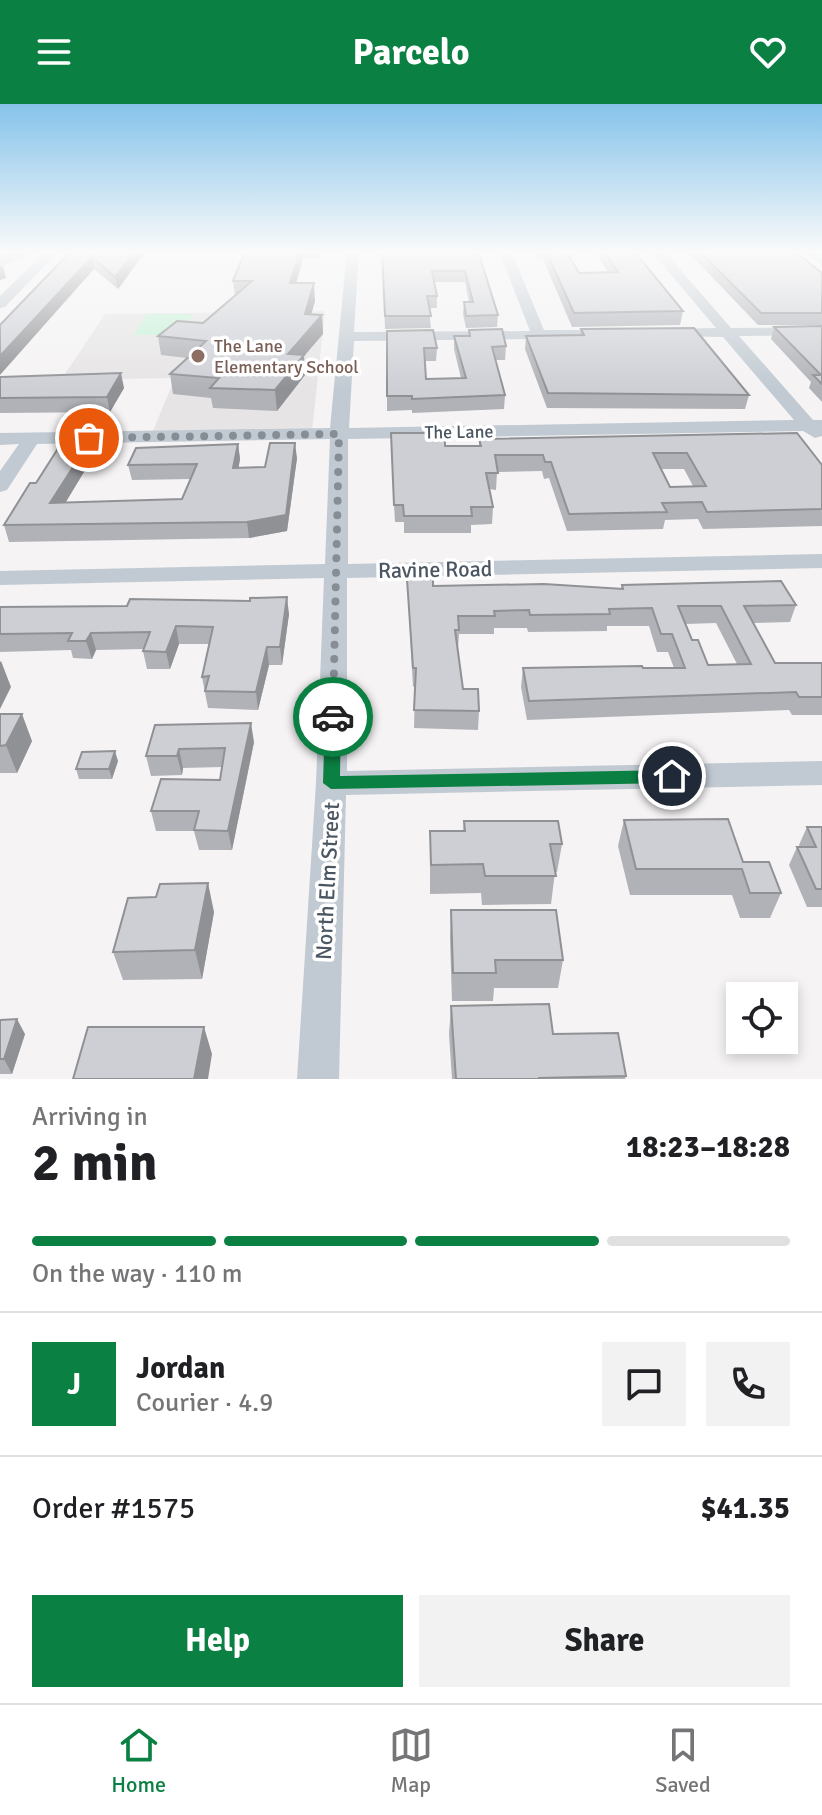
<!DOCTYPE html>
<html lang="en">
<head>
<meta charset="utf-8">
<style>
	:root { --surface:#fff; --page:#f2f2f2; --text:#202124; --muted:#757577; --line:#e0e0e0; --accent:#0b8043 }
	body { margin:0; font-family:Signika,sans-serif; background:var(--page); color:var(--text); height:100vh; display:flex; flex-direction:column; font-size:30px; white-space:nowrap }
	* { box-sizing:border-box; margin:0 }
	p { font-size:26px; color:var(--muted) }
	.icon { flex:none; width:44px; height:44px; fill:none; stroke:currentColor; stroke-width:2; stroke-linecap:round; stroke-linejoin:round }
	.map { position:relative; height:975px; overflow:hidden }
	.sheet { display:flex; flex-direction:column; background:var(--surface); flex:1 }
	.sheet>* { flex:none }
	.controls { position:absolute; left:726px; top:878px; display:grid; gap:16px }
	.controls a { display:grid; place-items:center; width:72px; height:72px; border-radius:0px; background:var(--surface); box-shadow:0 4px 12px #0003; font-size:40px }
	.pin { position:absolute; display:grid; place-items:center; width:68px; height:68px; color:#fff; margin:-34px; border:4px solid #fff; border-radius:50%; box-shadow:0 2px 8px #0007 }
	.courier { position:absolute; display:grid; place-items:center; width:80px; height:80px; margin:-40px; border:6px solid #0b8043; border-radius:50%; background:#fff; color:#222; box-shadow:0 2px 10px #0007 }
	.overview em { font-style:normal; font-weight:700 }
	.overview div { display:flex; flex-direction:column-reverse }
	.overview { display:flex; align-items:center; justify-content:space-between; height:136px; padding:0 32px }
	h1 { font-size:52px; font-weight:700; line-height:60px }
	.bar { display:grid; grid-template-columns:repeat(4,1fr); gap:12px 8px; align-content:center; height:96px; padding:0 32px }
	.bar i { height:10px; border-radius:6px; background:var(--line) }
	.bar .selected { background:var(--accent) }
	.bar p { grid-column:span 4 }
	.line { display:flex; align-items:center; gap:20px; padding:0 32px; border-top:2px solid var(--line) }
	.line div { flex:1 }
	.round { display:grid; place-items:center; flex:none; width:84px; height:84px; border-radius:0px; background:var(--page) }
	.action { display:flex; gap:16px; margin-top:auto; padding:16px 32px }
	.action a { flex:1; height:92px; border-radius:0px; background:var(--accent); color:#fff; font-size:32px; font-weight:700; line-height:92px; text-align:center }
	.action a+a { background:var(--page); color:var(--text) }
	header { display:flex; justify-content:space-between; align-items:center; height:104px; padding:0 32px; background:var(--accent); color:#fff; font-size:36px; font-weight:700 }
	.tab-bar { display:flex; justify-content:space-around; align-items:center; height:112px; border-top:2px solid var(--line); background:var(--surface); font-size:22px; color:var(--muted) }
	.tab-bar a { display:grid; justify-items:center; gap:4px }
	.tab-bar .selected { color:var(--accent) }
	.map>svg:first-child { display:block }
	.education { fill:#e6e4e5 }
	.green { fill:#c3f1d5 }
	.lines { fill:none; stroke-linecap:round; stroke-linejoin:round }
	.minor { fill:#c1cad2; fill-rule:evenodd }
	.secondary { fill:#c1cbd6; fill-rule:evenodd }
	.wall { fill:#b0b2b7; fill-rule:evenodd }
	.shaded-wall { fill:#909195 }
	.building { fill:#cdcfd5; stroke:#909195; stroke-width:2; fill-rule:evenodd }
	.route { fill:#0b8043 }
	.done { stroke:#868d94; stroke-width:8; stroke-dasharray:0 14.4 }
	.education-dot { fill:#8d6e63; stroke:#fff; stroke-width:3 }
	.labels { text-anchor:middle; stroke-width:7; stroke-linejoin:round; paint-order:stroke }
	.far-education-label { font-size:18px; fill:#785e54; stroke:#fff; text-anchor:start }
	.far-street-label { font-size:18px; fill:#4a5661; stroke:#fff }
	.street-label { font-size:22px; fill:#4a5661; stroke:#fff }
</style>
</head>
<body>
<header><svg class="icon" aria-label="menu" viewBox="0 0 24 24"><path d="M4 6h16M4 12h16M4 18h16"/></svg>Parcelo<svg class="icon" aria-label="heart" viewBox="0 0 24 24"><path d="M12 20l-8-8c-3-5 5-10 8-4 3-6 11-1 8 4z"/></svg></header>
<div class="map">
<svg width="822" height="975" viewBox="0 0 822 975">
	<rect width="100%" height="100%" fill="#f5f3f3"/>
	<!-- education -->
	<path class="education" d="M325 207 312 327 152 329 175 274 61 276 105 210Z"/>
	<!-- green -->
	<path class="green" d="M147 210H193L182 231H134Z"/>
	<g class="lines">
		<!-- minor -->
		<path class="minor" d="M46 147H59L5 203 0 204V192Z
			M347 147H359L354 228 530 227 499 147H511L544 226H613L620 230 613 234 354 237 349 324 794 316 723 233 661 232 659 229 666 225 716 224 651 147H664L731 224 822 223V231L739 232 813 316H822V332L815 334 803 327 348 335V460L822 450V464L347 474V667L822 657V681L346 691 339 975H297L316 679 324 474 0 481V467L325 460 330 335 37 340 7 386 0 388V367L19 340 0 341V329L330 324Z
			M802 147H816L822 151V161Z"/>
		<!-- secondary -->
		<path class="secondary" d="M14 147H38L0 163V152Z"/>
	</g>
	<!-- wall -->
	<path class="wall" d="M71 147H146L118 185 94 165Z
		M245 147H320L319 154H303L296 179 315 197 311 211H322L323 230 304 252 305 271 277 307 213 304 211 294 173 290 170 270 187 254 161 251 158 232 203 219 235 192 233 177Z
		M382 147H478L498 211 497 223 466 224 463 210 464 198H469L465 178H434L437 192V204H429L431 224 385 225Z
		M534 147H566L579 169 608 168 594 147H634L683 207 680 221 572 223 543 155H538Z
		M687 147H794L822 169V221H758Z
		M822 222V298L809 284 811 278 771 235 774 223Z
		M581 225 749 291 745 305 547 304 525 245 526 232 580 231Z
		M469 226 506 242 505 256H495L505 291 504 305 412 309V306L387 307V227L437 244 436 257H425L426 275 461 274 454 245V232H469Z
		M0 273 124 284 110 308 0 309Z
		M797 329 822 361V422L703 425 698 415 665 416 663 425 567 427 549 374 544 375 542 367 497 368 496 386 489 385 493 403 492 420 471 421V429H404V418H395L391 344 479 342V335ZM661 365H684L693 382 670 383Z
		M238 340 240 355 238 364 265 363 297 354 287 427 249 434 9 438 4 421 36 379 90 358 65 399 182 395 191 375 132 376 128 361Z
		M407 475 433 482 621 485 622 481 796 501 790 518 753 519 775 559H822V611H792L789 606 527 616 521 583 523 564H674L668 548H657L649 522H607V527L528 528 527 524H494V530H459L458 544 463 585 479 607 478 626 414 624 415 582 413 583ZM716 519 737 560 708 561 692 536 685 520Z
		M0 503 289 510 282 561H269L258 606 208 604 202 573 209 540H179L170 565H147L143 547V545L96 546 92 555 73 554 71 546 0 548Z
		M0 610 32 637 17 669H0Z
		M155 621 254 638 232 746H199L194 727H156L151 707 220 676 222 663 183 664 182 671 151 672 146 652Z
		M118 657 112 675H79L76 665Z
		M624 716 743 758 781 789 770 814H740L732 791H630L618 742Z
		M464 717 562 740 557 768H555L551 800 482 801 481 789 430 790V727H463Z
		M807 723H822V803H807L789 761 797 743H800L799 741Z
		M156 793 214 808 202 875 123 876 113 848Z
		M451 806 563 856 558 884H494L493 897H452L450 835Z
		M451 902 553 930 626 972 625 975H452L449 930Z
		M0 916 25 930 12 970H0Z"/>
	<!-- shaded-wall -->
	<path class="shaded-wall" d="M135 147H146L118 185 115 173Z
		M300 147H303V154L291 197 290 179Z
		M92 153 94 165 0 271V252Z
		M3 162 6 174 0 176V163Z
		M314 179 315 197 306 228 305 210Z
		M322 211 323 230 304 252 305 271 277 307 275 286 288 250Z
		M121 269 124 284 110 308 107 293Z
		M295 339 297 354 287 427 249 434 247 418Z
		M238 340 240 355 236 380 233 364Z
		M86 343 90 358 55 416 50 399Z
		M287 493 289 510 282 561 280 543Z
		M176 522 179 540 170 565 166 548Z
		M91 529 96 546 92 555 86 537Z
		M267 543 269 561 258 606 256 588Z
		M1 557 11 583 0 605V558Z
		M22 610 32 637 17 669 6 641Z
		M251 619 254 638 232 746 228 727Z
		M179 645 183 664 182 671 177 652Z
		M115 647 118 657 112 675 109 665Z
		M208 779 214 808 202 875 195 846Z
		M17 915 25 930 12 970 4 955Z
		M204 923 212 950 208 975H194Z"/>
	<!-- building -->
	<path class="building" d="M71 147H135L115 173 92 153 0 252V221Z
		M245 147H300L290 179H314L305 210 322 211 288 250 304 251 275 286 210 284 219 274 170 270 206 237 158 232 177 217 203 219 252 177H233Z
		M382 147H478L498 211 466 212 464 198H473L465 167H432L437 192H427L431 212H385Z
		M546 147H566L579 169 618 168 604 147H634L683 207 574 209Z
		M699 147H794L822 169V209H761Z
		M822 222V280L813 271H821L774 223Z
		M694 224 749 291 548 289 526 232 584 231 581 225Z
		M502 225 506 242 492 243 505 291 412 295V292H387V227L433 226 437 244H424L426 275 466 274 454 232H470L469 226Z
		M121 269 107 293 0 294V273Z
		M391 329H445V342H481L479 335 797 329 822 361V405L707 408 702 398 662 399 667 408 569 410 551 358H545L543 351H495L498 369H486L493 403H471L472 412H404L403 401H394ZM653 349H687L706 382 670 383Z
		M270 339H295L286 411 247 418 4 421 30 379H36L59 343H86L50 399 182 395 197 360 128 361 136 344 238 340 233 364 265 363Z
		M407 475H433V482L544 480 623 485 622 481 781 477 796 501 744 502 775 559H822V593H799L796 588 529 597 523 564 642 562 643 564H685L672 530H661L652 504 609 505 610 510 530 511 529 506 494 507 495 512H458L459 526H455L463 585H478L479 607 414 606 416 564H413ZM678 502H721L751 560 708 561 698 536H692Z
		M287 493 280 543H267L256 588 205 587 209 572 202 573 213 523 176 522 166 548 143 547 150 528 91 529 86 537H68L72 529 0 530V503L127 502 130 495 250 497V494Z
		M0 610H22L6 641 0 642Z
		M251 619 228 727 194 726 199 707H151L161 675 220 676 225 644 179 645 177 652H146L155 621Z
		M115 647 109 665H76L82 648Z
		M728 715 743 758H769L781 789H750L742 765H636L624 716Z
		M464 717H558L562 740H550L556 772H485L483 760 431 761 430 727H465Z
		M807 723H822V785H816L797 743H816Z
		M208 779 195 846 113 848 128 794 156 793 160 780Z
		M451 806H556L563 856H495L496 869H453Z
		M549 900 553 930 618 929 626 972 539 974V975H456L451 902Z
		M17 915 4 955H0V916Z
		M88 923H204L194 975H73Z"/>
	<!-- sky -->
	<linearGradient id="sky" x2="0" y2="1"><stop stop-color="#85c3ea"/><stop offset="0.52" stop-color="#fafafa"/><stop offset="1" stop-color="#fafafa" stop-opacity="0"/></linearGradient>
	<rect width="822" height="284" fill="url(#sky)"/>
	<!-- route -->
	<path class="route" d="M333 608 341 613 340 672 672 666 681 672 672 679 331 685 323 679 325 613Z"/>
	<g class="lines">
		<!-- done -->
		<path class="done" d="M89 334 339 330 333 613"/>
	</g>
	<!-- markers -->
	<circle class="education-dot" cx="198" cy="252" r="8"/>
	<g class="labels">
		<!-- far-education labels -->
		<g class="far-education-label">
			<text x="214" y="248">The Lane<tspan x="214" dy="21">Elementary School</tspan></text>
		</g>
		<!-- far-street labels -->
		<g class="far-street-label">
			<text transform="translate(459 328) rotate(-1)" y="6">The Lane</text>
		</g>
		<!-- street labels -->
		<g class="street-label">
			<text transform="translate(435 465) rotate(-1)" y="8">Ravine Road</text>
			<text transform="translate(327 777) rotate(-87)" y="8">North Elm Street</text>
		</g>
	</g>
</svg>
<div class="controls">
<a><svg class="icon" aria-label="locate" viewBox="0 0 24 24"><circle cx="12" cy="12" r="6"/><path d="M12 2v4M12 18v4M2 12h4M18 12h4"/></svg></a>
</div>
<div class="pin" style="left:89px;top:334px;background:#ea580c"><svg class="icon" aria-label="bag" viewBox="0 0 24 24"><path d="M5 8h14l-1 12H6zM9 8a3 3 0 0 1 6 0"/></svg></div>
<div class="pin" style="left:672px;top:672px;background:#1f2937"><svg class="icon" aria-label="home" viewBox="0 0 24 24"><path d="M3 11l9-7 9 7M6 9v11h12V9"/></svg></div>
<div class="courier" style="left:333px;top:613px"><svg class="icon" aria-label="car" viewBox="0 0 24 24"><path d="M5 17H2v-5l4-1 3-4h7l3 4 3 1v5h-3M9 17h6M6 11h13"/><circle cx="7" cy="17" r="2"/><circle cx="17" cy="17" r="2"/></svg></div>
</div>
<section class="sheet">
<div class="overview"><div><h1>2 min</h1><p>Arriving in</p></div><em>18:23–18:28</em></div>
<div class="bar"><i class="selected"></i><i class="selected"></i><i class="selected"></i><i></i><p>On the way · 110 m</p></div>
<div class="line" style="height:144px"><b class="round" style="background:var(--accent);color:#fff">J</b><div><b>Jordan</b><p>Courier · 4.9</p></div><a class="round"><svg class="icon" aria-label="chat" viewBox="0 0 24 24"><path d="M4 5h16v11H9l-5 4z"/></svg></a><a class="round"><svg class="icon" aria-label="phone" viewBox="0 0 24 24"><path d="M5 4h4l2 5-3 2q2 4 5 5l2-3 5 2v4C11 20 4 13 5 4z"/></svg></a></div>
<div class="line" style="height:104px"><div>Order #1575</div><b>$41.35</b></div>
<div class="action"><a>Help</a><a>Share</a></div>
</section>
<nav class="tab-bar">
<a class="selected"><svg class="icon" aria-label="home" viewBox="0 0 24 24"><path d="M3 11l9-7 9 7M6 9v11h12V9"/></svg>Home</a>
<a><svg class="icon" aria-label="map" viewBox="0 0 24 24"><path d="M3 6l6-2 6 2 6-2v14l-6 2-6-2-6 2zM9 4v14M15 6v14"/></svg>Map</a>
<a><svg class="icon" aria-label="saved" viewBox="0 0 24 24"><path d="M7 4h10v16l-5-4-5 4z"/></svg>Saved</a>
</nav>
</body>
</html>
